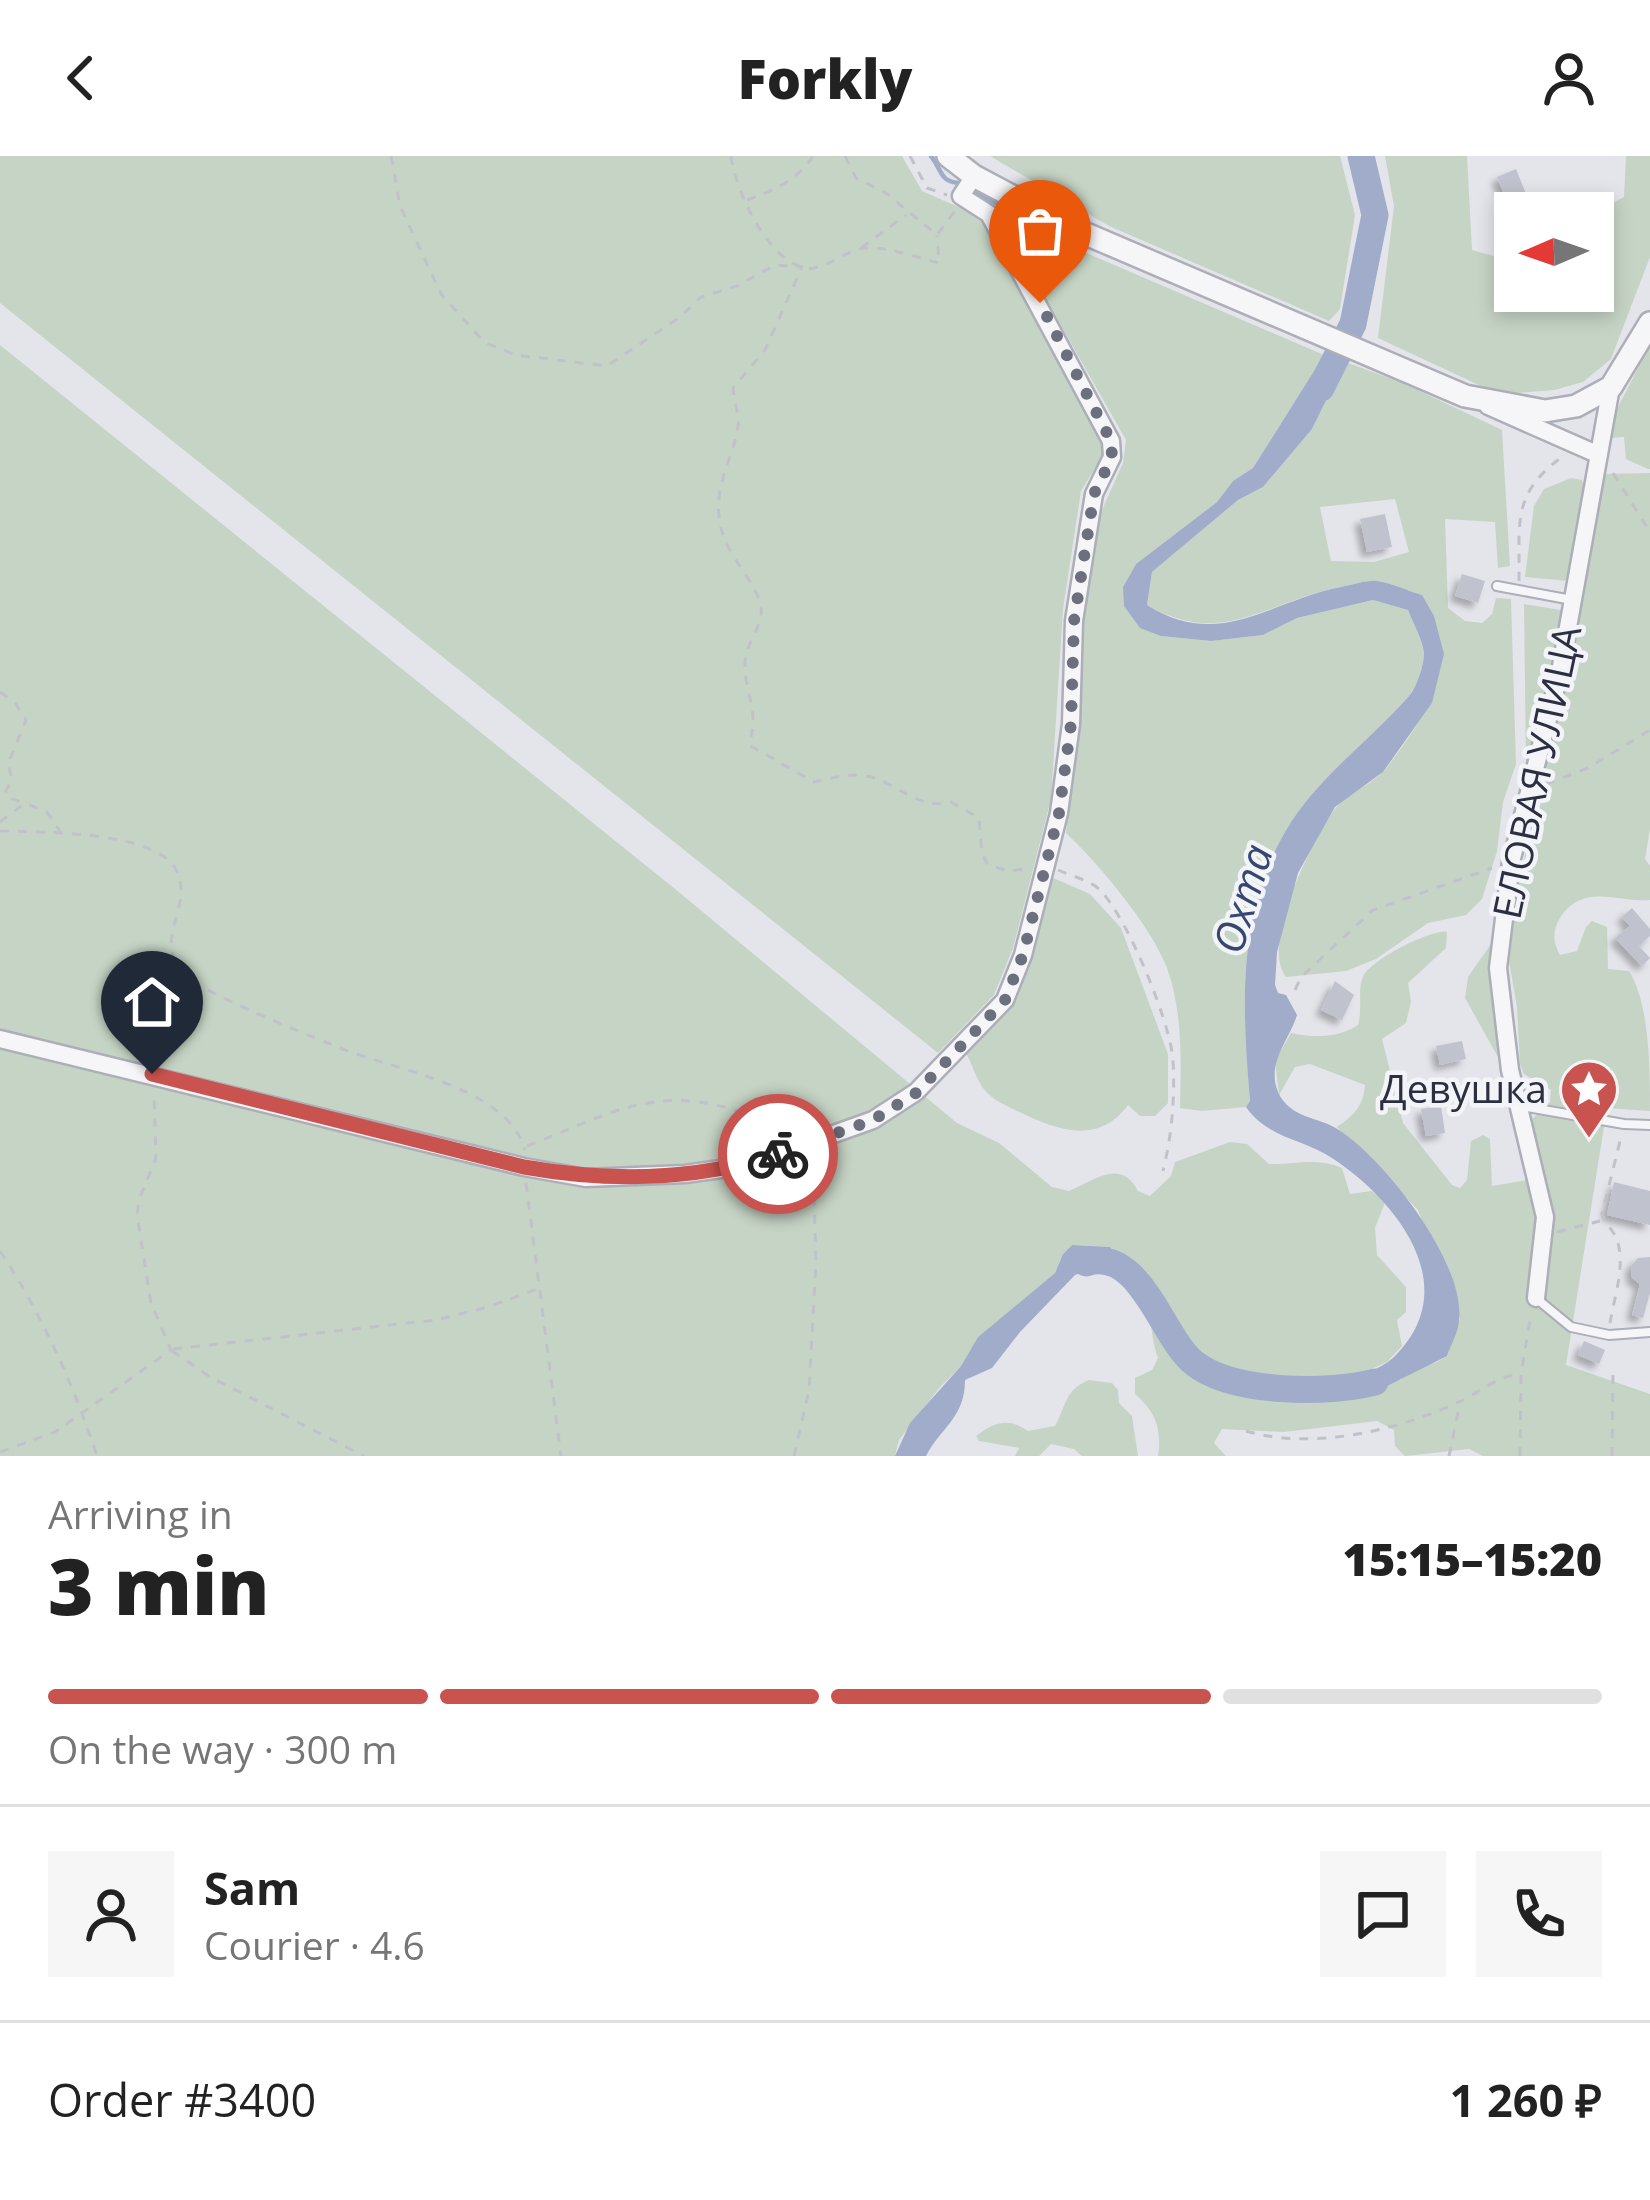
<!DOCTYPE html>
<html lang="en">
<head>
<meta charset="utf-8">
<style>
	:root { --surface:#fff; --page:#f6f6f6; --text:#222; --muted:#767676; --line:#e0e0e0; --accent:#c9534f }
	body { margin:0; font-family:"Open Sans",sans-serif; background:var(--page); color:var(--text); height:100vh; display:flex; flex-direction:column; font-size:45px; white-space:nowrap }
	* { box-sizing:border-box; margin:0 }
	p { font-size:39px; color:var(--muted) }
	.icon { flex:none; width:66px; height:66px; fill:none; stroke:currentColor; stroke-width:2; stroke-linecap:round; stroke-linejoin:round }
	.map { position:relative; height:1300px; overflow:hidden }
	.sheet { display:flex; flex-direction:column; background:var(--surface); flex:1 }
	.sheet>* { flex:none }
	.needle { width:78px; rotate:268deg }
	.fabs { position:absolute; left:1494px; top:36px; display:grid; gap:24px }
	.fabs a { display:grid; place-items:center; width:120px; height:120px; border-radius:0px; background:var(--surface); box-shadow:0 6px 18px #0003; font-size:60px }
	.pin { position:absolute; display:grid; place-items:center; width:102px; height:102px; color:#fff; margin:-123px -51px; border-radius:50% 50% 50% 0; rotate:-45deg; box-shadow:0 0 12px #0007 }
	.pin .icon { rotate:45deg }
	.courier { position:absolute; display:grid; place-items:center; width:120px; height:120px; margin:-60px; border:9px solid #c9534f; border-radius:50%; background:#fff; color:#222; box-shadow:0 3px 15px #0007 }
	.summary em { font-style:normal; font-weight:800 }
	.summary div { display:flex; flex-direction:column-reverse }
	.summary { display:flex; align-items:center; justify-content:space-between; height:204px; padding:0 48px }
	h1 { font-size:78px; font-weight:800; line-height:90px }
	.bar { display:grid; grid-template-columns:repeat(4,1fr); gap:18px 12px; align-content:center; height:144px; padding:0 48px }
	.bar i { height:15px; border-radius:9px; background:var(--line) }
	.bar .active { background:var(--accent) }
	.bar p { grid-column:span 4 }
	.line { display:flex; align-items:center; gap:30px; padding:0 48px; border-top:3px solid var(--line) }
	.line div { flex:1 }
	.round { display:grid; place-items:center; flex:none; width:126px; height:126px; border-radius:0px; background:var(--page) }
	header { display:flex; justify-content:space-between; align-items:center; height:156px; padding:0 48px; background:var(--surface); font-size:54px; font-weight:800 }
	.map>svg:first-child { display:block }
	.green { fill:#c6d4c5; fill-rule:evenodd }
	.water { fill:#a0acc9 }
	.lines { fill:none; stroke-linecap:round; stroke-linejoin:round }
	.stream { stroke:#a0acc9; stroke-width:4.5 }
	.river { stroke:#a0acc9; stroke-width:27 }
	.building { fill:#c0c3cd; filter:url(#shadow) }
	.service-casing { stroke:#acaeb8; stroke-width:12 }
	.minor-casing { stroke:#acaeb8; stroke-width:21 }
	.tertiary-casing { stroke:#acaeb8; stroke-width:26 }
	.path { stroke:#c1c2c9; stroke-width:3; stroke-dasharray:9 9; stroke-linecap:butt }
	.service { stroke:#f6f6f9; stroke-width:8 }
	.minor { stroke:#f6f6f9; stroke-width:16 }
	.tertiary { stroke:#f6f6f9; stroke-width:21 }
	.done { stroke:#6c6f7d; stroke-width:12; stroke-dasharray:0 21.6 }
	.route { stroke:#c9534f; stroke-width:15 }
	.labels { text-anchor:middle; stroke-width:9; stroke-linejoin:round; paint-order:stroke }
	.street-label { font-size:39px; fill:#2c2f42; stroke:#f3f4f8 }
	.poi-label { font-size:39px; fill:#2c2f42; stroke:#f3f4f8; text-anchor:end }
	.water-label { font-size:42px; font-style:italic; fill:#374774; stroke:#f3f4f8 }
</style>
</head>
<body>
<header><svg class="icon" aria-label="back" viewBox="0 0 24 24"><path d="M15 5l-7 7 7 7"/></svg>Forkly<svg class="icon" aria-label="person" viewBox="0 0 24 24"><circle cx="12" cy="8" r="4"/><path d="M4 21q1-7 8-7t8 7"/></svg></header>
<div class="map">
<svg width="1650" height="1300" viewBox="0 0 1650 1300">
	<defs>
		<filter id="shadow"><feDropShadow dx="-5.5" dy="5.5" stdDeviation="3" flood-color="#0004"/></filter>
	</defs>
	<rect width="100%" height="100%" fill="#e3e5eb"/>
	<!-- green -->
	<path class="green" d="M0 0H902L922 35 963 53 987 70 1101 283 1104 298 1081 335 1063 453 1051 643 1013 792 994 839 938 897 0 147Z
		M990 0H1340L1355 59 1340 153 1329 165 1109 70Z
		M1385 0H1467L1472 94 1515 106V135H1593V57L1624 41 1626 0H1650V101L1611 203 1583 226 1554 234 1518 237 1483 231 1378 182 1394 50Z
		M998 59 1324 199 1253 312 1233 325 1217 346 1136 408 1123 431 1161 480 1211 485 1263 479 1297 462 1373 444 1408 454C1413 467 1423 484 1424 498 1424 509 1416 532 1409 540 1369 587 1317 621 1285 676 1237 759 1242 853 1250 945L1246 951 1202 955 1180 952C1181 906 1183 856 1167 812 1151 770 1099 708 1066 677L1081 544 1085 392 1123 307 1126 284Z
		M0 189 680 737 957 967 999 987 1052 1031 1069 1035C1095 1024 1121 1002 1138 1035L1150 1040 1171 1020 1175 1006 1230 986 1247 988 1269 1008C1296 1009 1315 1001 1342 1012L1350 1038 1371 1035 1386 1044 1375 1072 1377 1099 1406 1131V1156L1397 1164 1402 1190 1387 1206 1350 1223 1400 1224 1421 1210 1437 1206 1447 1200 1460 1162 1418 1054 1337 971C1354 959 1363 951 1365 929L1310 908 1295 911 1279 939 1275 905 1291 877C1313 882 1339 882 1358 869 1363 853 1357 834 1363 821 1370 804 1431 773 1447 776L1446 792 1408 827 1411 845 1406 867 1382 883 1403 967 1452 1029 1460 1032 1467 1024 1471 985 1483 979 1490 983 1492 1030 1533 1023 1535 993 1531 964 1550 946 1551 934 1524 918 1520 908 1517 851 1509 805 1519 728 1604 318 1650 317V673L1645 703 1650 710V744C1616 747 1584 726 1560 762 1552 775 1553 787 1560 799L1577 795 1586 771 1592 765 1607 771 1608 813 1629 815C1650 848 1650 915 1650 955L1607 952 1566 1209 1650 1238V1300H1483L1469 1293 1405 1300 1395 1290 1394 1274 1377 1265 1284 1276 1222 1273 1214 1287 1226 1300H1158C1162 1274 1156 1256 1135 1238V1222L1152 1214 1158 1202C1149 1176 1152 1156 1147 1130L1131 1117 1114 1113 1119 1108 1110 1091 1072 1089 1063 1098 1055 1117 978 1181 961 1210 940 1231 899 1284 895 1300H0Z
		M1650 189V313H1648L1626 303 1624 281 1609 282 1617 253Z
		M1345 206 1401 226 1502 274 1510 410 1498 412 1495 366 1445 363 1448 452 1465 465 1482 467 1492 458 1496 442 1511 443 1516 608 1503 646 1497 695 1482 743 1466 759 1428 767 1376 803 1346 815 1286 821C1260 787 1311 689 1332 657 1344 639 1368 631 1383 616 1401 595 1416 569 1432 547L1422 439C1408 435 1392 427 1377 425 1366 424 1352 429 1341 431 1266 445 1224 493 1147 449L1152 416 1238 344 1263 331 1312 273ZM1395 343 1409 396 1374 406 1331 405 1320 351Z
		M1571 322 1582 324 1585 336 1569 425 1525 421 1534 350 1544 333Z
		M1524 448 1561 454 1529 625 1526 611Z
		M1051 721 1090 738 1121 772 1168 898V947L1155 960H1140L1128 949C1097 991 1055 973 1015 954 1003 948 991 943 983 932 976 922 972 908 966 897L1009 848Z
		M1491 788 1503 897 1498 901 1465 842 1468 821Z
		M1089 1224 1112 1227 1118 1234 1119 1247 1132 1260 1138 1300H1082L1074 1293 1051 1288 1039 1300H1015L1019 1292 979 1285 976 1280C994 1266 1009 1261 1028 1275L1055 1270C1067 1249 1064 1234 1089 1224Z"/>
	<!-- water -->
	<path class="water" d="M1324 199 1345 206 1312 273 1263 331 1238 344 1152 416 1147 449C1220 495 1269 445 1341 431 1352 429 1366 424 1377 425 1392 427 1408 435 1422 439L1434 460 1444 498 1432 547 1383 616 1335 651 1298 717 1277 796 1275 829 1278 837 1286 839 1297 859C1289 885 1266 907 1278 936 1290 963 1318 960 1339 974 1385 1004 1466 1107 1459 1165 1458 1177 1451 1188 1447 1200L1385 1231 1359 1235 1338 1232C1355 1219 1380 1215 1395 1200 1465 1130 1396 1044 1332 1002 1301 982 1269 983 1246 951L1250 945C1242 853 1237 759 1285 676 1317 621 1368 587 1409 540 1416 533 1424 509 1424 498 1423 484 1413 467 1408 454L1373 444 1297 462 1263 479 1211 485 1161 480 1140 472 1124 450 1123 431 1136 408 1217 346 1233 325 1253 312Z
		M1072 1089 1110 1091 1120 1109 1114 1113 1095 1111 1075 1119 1020 1176 992 1212 965 1224C965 1262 941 1271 926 1300H895L910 1267 961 1210 978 1181 1055 1117 1063 1098Z
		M1181 1192 1239 1215 1265 1221 1271 1230C1243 1240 1174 1234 1181 1192Z"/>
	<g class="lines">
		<!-- stream -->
		<path class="stream" d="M931 0C943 15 939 27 963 27
			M977 37 1053 77"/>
		<!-- river -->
		<path class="river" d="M1321 232 1353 168 1375 59 1361 0
			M1086 1107C1140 1089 1162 1182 1194 1207 1233 1238 1329 1238 1375 1226"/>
	</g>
	<!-- building -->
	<path class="building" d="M1516 13 1533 55 1528 57H1512L1497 21Z
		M1385 358 1392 391 1367 396 1360 363Z
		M1462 418 1485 425 1478 447 1455 440Z
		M1632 752 1650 773V780L1639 790 1650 802 1642 810 1615 782 1630 770 1622 761Z
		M1335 825 1354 839 1342 864 1321 854Z
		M1462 885 1466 903 1440 909 1436 890Z
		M1441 950 1445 977 1426 980 1421 953Z
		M1614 1026 1650 1035V1069L1607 1059Z
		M1650 1101V1137L1643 1162 1632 1159 1640 1128 1632 1122 1631 1110 1638 1102Z
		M1584 1185 1605 1194 1599 1208 1578 1199Z"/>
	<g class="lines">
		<!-- service casing -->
		<g class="service-casing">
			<path id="service" d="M1497 430 1572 444
				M1521 950 1624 968 1650 969
				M1537 1143 1571 1171 1609 1179 1650 1176"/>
		</g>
		<!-- minor casing -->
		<g class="minor-casing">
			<path id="minor" d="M1488 250 1599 299
				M0 883 524 1011 586 1022 685 1018 742 1010 786 995 873 964 916 936 1005 844 1023 799 1059 657 1071 568 1074 465 1094 338 1112 301 1111 285 989 58 961 40 974 20
				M1536 1142 1545 1061 1510 914 1498 812 1511 706 1560 516 1611 231"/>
		</g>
		<!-- tertiary casing -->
		<g class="tertiary-casing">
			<path id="tertiary" d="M948 0 974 20 1072 72 1465 240 1545 255 1576 250 1611 231 1650 167"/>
		</g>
		<!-- path -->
		<path class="path" d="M391 0 400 50 441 138 484 186 516 199 607 210 680 161 701 141 737 130 775 109 802 111 765 194 733 232C734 249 741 259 737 277 731 303 716 329 719 359 721 394 748 415 759 443 768 467 746 484 745 506 744 539 760 551 749 589L814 626C832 622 852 616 871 621 899 629 921 655 951 646L979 662 982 698 988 709 1009 715 1031 712
			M731 0C734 32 772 117 814 112 832 109 848 93 866 92 890 91 916 101 939 107L937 79
			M845 0 856 22 886 37 937 79 955 55
			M910 0 927 32 947 39
			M747 44C774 34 797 25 813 0
			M861 92 906 59
			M1613 317 1650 376
			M1519 425C1520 367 1511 338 1562 301
			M0 536 15 547 26 564 8 608 12 623 5 637 9 642 25 647
			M1546 628 1588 612 1650 574
			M0 666 25 647 47 656 60 675
			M0 675C40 676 153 675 175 712 200 756 134 793 206 833 248 855 296 874 340 892 394 914 507 930 525 994
			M1058 714C1071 720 1090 724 1100 734 1127 761 1170 865 1173 904 1175 943 1172 978 1163 1015
			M1295 834 1301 821 1373 754 1492 712
			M527 990C596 964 648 930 724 951 745 957 766 964 778 983
			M526 1027 561 1300
			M1557 1076 1600 1065
			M0 1095C41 1156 74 1230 97 1300
			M1610 1167C1614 1142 1626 1109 1617 1084 1613 1073 1605 1068 1602 1058L1621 981
			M173 1193 436 1164 488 1151 540 1132
			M172 1195 212 1222 364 1300
			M1246 1275C1314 1295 1400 1274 1463 1244 1483 1234 1499 1219 1521 1218
			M0 1296 55 1276 171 1194 151 1147 137 1059 139 1044 156 1002 154 938
			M794 1300 809 1234 816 1106 813 1004
			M1449 1300 1460 1247
			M1520 1300 1521 1218 1531 1159
			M1612 1300 1613 1216"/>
		<!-- service -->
		<use href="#service" class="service"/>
		<!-- minor -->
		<use href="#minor" class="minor"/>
		<!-- tertiary -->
		<use href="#tertiary" class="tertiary"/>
	</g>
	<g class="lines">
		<!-- done -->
		<path class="done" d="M778 998 873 964 916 937 1005 844 1023 799 1059 657 1071 568 1074 465 1094 338 1112 301 1111 285 1040 147"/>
		<!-- route -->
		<path class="route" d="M152 918 524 1011C609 1026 695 1025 778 998"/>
	</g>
	<!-- icons -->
	<defs>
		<g id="sight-pin" transform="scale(3)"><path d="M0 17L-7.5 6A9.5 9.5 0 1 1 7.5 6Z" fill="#c9534f" stroke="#f3f4f8"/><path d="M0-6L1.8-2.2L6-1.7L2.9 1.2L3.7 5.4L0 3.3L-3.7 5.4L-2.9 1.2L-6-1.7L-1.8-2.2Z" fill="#fff"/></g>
	</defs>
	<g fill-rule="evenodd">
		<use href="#sight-pin" x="1589" y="933"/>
	</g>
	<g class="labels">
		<!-- street labels -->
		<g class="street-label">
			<text transform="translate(1537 616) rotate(-78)" y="14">ЕЛОВАЯ УЛИЦА</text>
		</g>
		<!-- poi labels -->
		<g class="poi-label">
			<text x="1547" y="947">Девушка</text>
		</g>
		<!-- water labels -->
		<g class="water-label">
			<text transform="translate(1243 743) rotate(-73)" y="15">Охта</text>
		</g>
	</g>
</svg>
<div class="fabs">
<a><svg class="needle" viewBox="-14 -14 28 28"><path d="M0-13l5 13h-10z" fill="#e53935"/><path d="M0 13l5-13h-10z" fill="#767676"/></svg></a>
</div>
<div class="pin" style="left:1040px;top:147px;background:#ea580c"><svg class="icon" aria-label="bag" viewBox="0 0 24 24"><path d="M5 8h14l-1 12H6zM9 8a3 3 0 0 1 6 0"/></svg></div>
<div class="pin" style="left:152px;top:918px;background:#1f2937"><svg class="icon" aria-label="home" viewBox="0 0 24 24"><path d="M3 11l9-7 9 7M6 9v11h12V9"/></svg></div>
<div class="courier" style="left:778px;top:998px"><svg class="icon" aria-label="bike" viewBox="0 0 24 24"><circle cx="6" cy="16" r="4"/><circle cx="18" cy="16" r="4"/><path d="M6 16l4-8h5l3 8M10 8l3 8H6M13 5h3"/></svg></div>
</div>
<section class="sheet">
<div class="summary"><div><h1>3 min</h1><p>Arriving in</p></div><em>15:15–15:20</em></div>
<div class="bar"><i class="active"></i><i class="active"></i><i class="active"></i><i></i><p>On the way · 300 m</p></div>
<div class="line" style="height:216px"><a class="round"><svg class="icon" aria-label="person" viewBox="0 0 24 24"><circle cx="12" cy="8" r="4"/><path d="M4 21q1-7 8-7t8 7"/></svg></a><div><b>Sam</b><p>Courier · 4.6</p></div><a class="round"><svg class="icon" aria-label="chat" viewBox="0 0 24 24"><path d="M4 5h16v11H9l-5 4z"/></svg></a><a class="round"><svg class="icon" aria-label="phone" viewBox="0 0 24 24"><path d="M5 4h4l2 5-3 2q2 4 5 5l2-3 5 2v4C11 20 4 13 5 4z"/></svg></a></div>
<div class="line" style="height:156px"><div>Order #3400</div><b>1 260 ₽</b></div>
</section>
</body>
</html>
